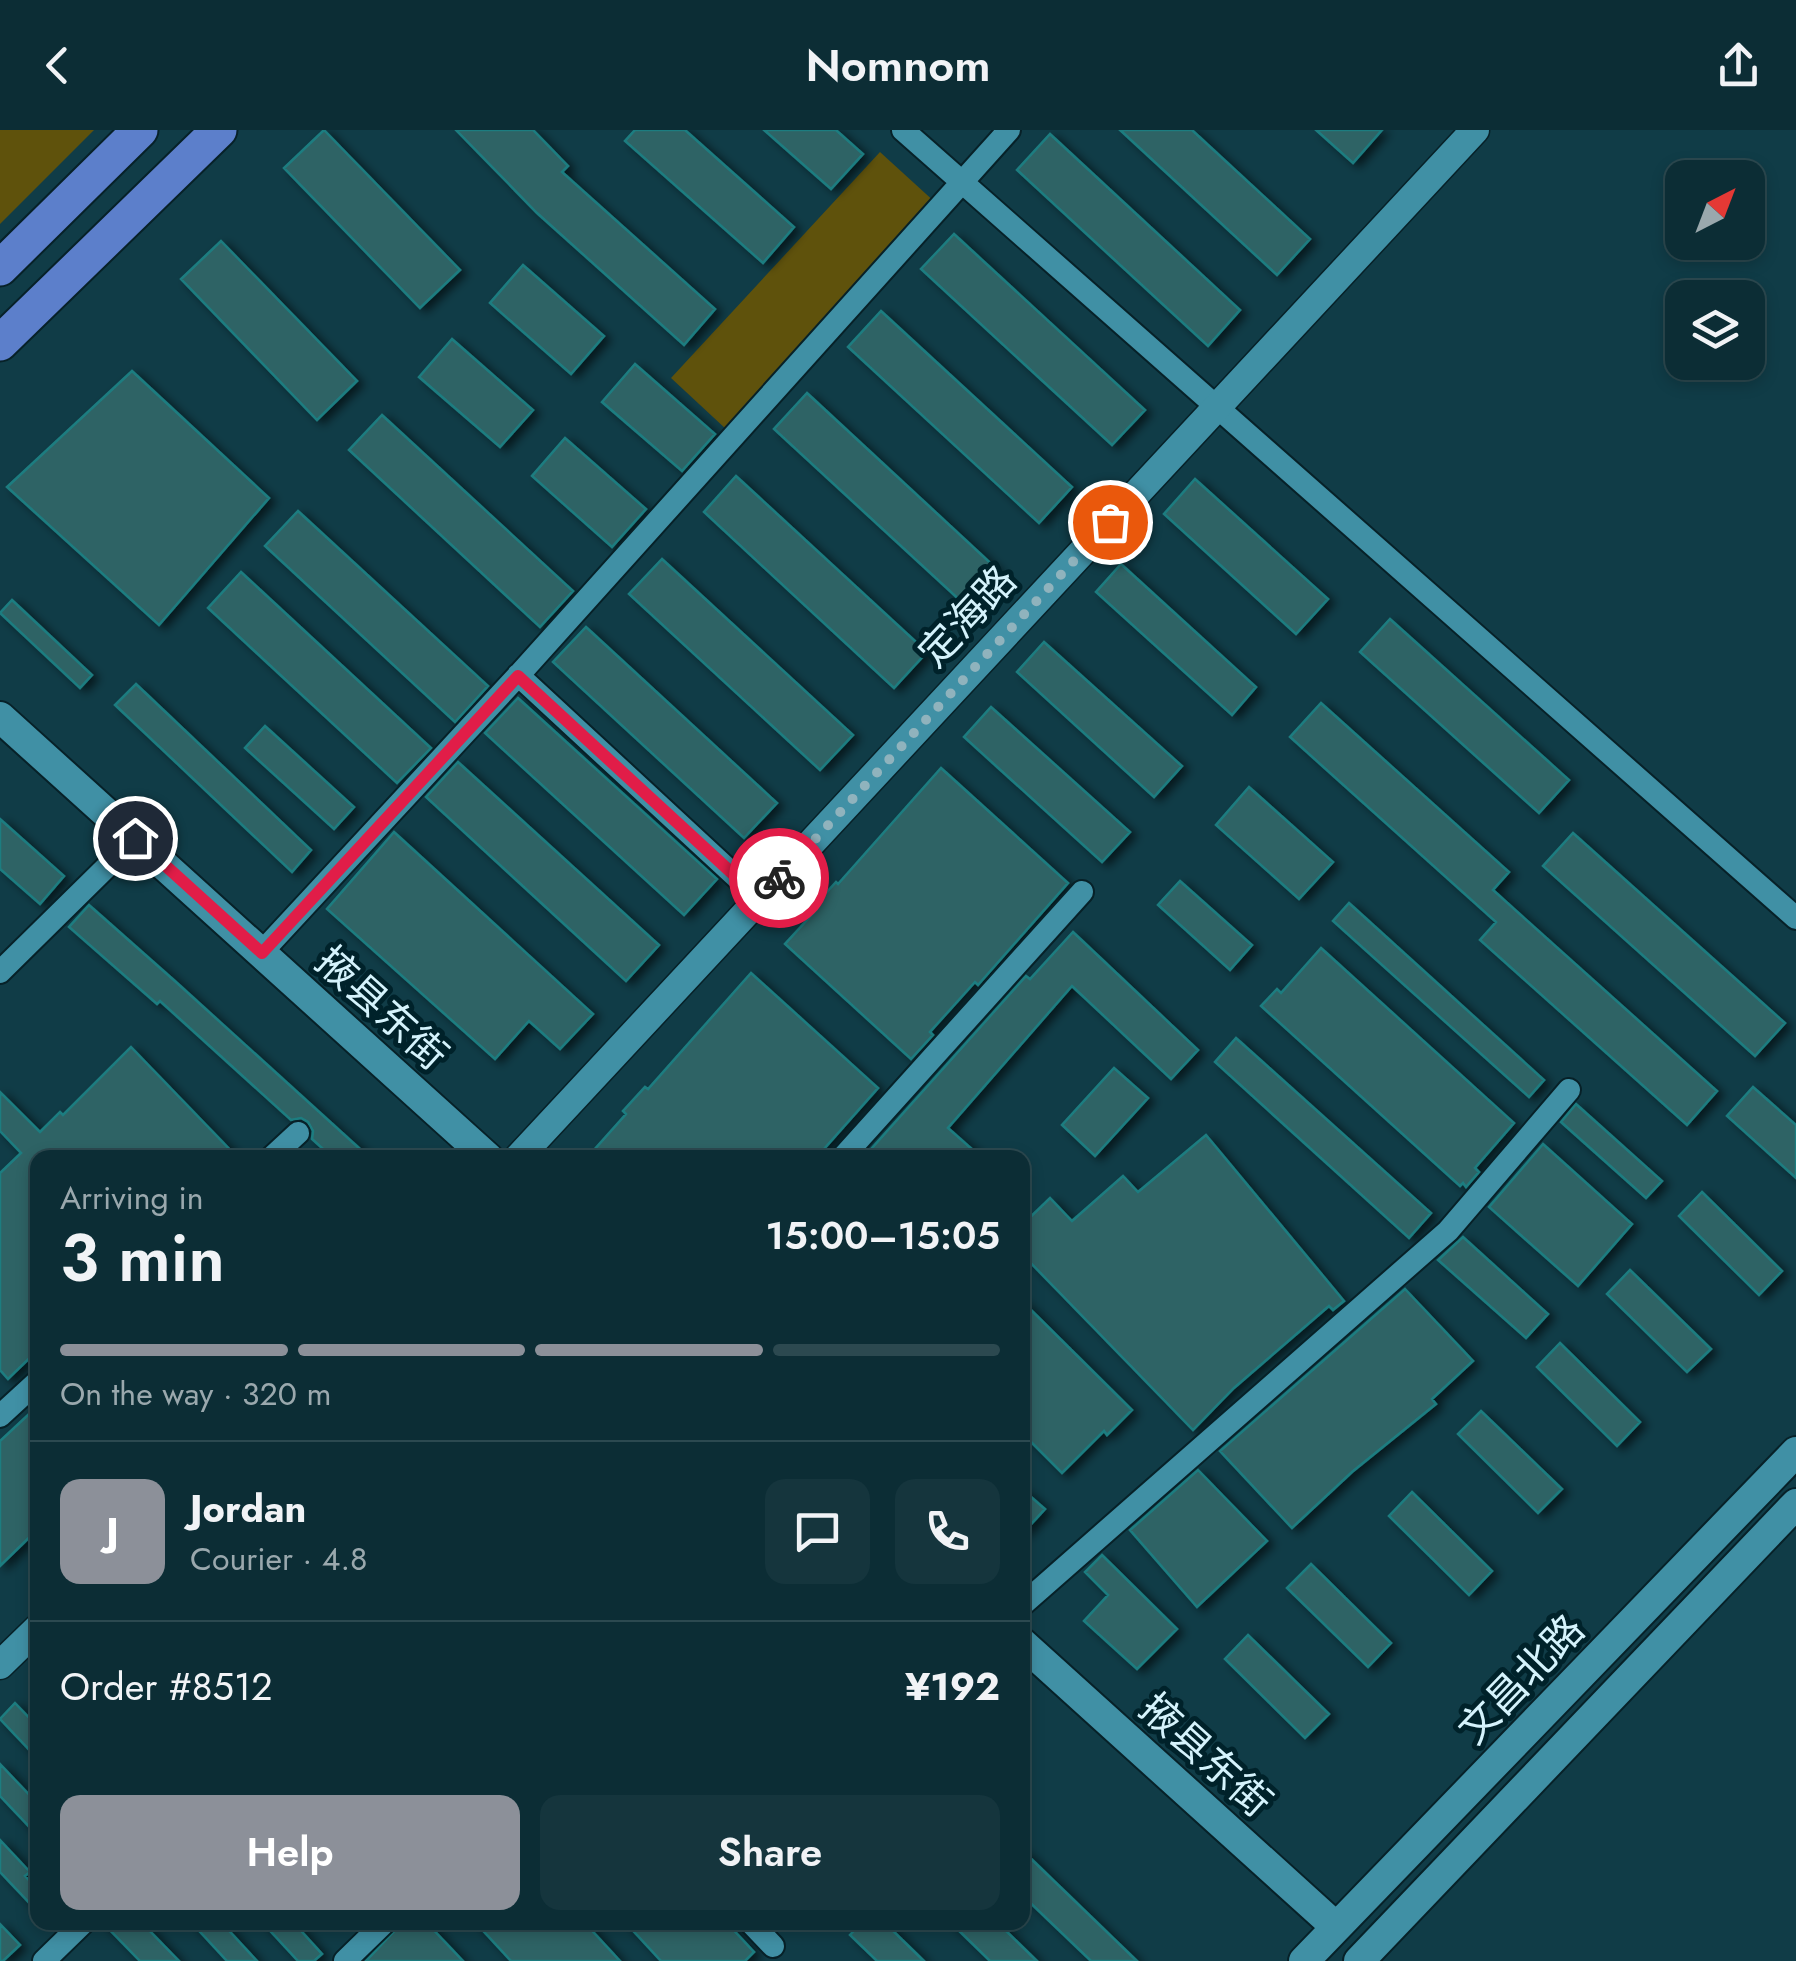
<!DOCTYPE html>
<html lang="en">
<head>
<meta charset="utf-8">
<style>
	:root { --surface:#0c2d35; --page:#15353d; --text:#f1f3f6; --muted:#9aa8ad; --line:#2c4950; --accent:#8c9099 }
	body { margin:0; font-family:Jost,"Noto Sans SC",sans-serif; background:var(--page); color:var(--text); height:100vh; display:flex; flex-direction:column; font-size:38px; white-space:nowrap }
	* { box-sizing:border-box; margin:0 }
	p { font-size:32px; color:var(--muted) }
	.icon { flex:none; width:55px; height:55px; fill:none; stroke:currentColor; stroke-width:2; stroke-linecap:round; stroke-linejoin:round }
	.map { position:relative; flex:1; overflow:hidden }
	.sheet { position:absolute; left:30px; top:1020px; width:1000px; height:780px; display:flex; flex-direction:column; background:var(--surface); border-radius:20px; box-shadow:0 5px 15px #0003,0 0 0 2px var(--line) }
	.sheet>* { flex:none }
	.needle { width:65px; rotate:42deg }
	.buttons { position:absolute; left:1665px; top:30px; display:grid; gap:20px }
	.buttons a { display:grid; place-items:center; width:100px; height:100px; border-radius:20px; background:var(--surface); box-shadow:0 5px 15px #0003,0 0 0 2px var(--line); font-size:50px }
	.pin { position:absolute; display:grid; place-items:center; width:85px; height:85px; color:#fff; margin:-42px; border:5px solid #fff; border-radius:50%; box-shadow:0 2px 10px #0007 }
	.courier { position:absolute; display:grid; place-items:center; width:100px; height:100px; margin:-50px; border:8px solid #e11d48; border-radius:50%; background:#fff; color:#222; box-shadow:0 2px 12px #0007 }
	.head em { font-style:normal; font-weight:600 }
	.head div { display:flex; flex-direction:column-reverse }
	.head { display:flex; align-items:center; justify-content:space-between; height:170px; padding:0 30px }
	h1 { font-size:65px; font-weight:600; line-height:75px }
	.bar { display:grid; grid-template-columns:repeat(4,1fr); gap:15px 10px; align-content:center; height:120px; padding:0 30px }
	.bar i { height:12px; border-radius:8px; background:var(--line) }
	.bar .selected { background:var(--accent) }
	.bar p { grid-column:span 4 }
	.line { display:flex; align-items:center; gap:25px; padding:0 30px; border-top:2px solid var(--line) }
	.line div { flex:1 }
	.round { display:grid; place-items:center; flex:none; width:105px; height:105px; border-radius:20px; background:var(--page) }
	.primary-button { display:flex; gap:20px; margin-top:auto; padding:20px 30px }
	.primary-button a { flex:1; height:115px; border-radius:20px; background:var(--accent); color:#fff; font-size:40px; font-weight:600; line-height:115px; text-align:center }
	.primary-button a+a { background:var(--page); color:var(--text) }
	header { display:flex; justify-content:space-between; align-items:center; height:130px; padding:0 30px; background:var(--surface); font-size:45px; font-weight:600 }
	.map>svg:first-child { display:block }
	.green { fill:#5f520c }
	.building { fill:#2f6365; stroke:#1f7d80; stroke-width:2.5; filter:url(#shadow) }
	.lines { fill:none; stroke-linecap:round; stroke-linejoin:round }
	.minor-casing { stroke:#072128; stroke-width:26 }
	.tertiary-casing { stroke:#072128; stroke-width:31 }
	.secondary-casing { stroke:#072128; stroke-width:34 }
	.primary-casing { stroke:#072128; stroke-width:39 }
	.minor { stroke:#4090a5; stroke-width:22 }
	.tertiary { stroke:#4090a5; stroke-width:28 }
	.secondary { stroke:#4090a5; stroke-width:30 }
	.primary { stroke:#5c7fcb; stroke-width:35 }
	.done { stroke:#90b3bd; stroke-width:10; stroke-dasharray:0 18 }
	.route { stroke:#e11d48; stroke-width:12 }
	.labels { text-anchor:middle; stroke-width:10; stroke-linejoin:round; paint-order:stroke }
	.street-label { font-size:40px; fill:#d5f3fc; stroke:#00222a }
</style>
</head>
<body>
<header><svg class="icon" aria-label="back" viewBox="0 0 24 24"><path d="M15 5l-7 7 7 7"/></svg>Nomnom<svg class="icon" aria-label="share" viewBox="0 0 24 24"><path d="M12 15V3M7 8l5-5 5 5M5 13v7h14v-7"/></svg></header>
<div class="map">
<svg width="1796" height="1831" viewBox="0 0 1796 1831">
	<defs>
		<filter id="shadow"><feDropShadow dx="6" dy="3.5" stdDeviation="5" flood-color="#0009"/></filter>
	</defs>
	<rect width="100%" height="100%" fill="#103c47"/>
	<!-- green -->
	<path class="green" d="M0 0H94L0 94Z
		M880 22 937 74 727 300 671 248Z"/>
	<!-- building -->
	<path class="building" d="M324 0 460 140 420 178 284 38Z
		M456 0H533L568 36 562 42 715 179 684 215 537 83Z
		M635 0H685L794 97 763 133 625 11Z
		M764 0H836L863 24 831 59Z
		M1120 0H1192L1310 109 1277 145Z
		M1316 0H1382L1353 33Z
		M1050 4 1240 180 1208 216 1017 40Z
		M954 104 1145 280 1112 315 921 139Z
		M221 111 357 251 317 290 181 149Z
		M523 135 604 206 571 244 490 173Z
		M881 181 1072 357 1039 393 848 217Z
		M452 209 533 280 500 317 419 247Z
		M635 234 715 304 682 341 602 272Z
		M132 241 269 368 159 495 7 357Z
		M807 263 998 440 965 475 774 299Z
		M382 285 573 461 540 497 349 320Z
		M565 308 646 379 612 417 532 346Z
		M736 346 927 522 894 558 704 382Z
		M1195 349 1328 469 1296 504 1164 384Z
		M298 381 488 556 455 592 265 416Z
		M662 429 853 605 820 640 629 464Z
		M1121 434 1256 557 1232 585 1096 462Z
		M241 442 431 618 397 653 208 478Z
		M12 470 92 545 80 558 0 483Z
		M1390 489 1569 650 1539 683 1360 522Z
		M586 497 777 673 744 708 553 532Z
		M1044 512 1182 636 1154 667 1017 542Z
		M136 554 311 720 292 742 115 575Z
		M518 568 717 749 684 785 485 603Z
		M1321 573 1509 742 1493 760 1717 961 1687 995 1480 810 1496 792 1290 607Z
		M991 577 1130 702 1102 732 964 607Z
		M265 596 354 677 334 699 245 618Z
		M458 632 659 815 626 851 426 667Z
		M941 638 1068 753 978 855 975 852 930 902 933 905 911 929 785 814 817 779 814 776 836 752 838 754Z
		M1249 657 1333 732 1299 769 1216 695Z
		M0 689 64 746 40 774 0 739Z
		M394 702 593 884 560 919 529 891 495 929 327 779Z
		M1573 703 1785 893 1755 926 1543 736Z
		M1180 751 1252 815 1230 840 1158 775Z
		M1349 773 1544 950 1529 967 1333 791Z
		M89 775 176 852 370 1028H333L312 1009 313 1001 308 992 301 988 291 990 160 871 157 874 69 797Z
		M1073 802 1198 920 1171 949 1072 856 948 998 982 1028H863L1026 846 1030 849Z
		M1321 818 1514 993 1475 1038 1479 1042 1466 1057 1463 1053 1460 1056 1261 876 1277 859 1281 863Z
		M751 843 878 958 816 1028H603L594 1020 626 984 623 981 645 957 648 959Z
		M1236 908 1431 1083 1409 1108 1215 932Z
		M131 917 238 1028H38V1220L8 1249 0 1240V1043L21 1023 0 1001V962L40 1002 60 982 63 985Z
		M1114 938 1148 968 1095 1026 1062 995Z
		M1753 957 1796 995V1048L1727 986Z
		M1576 974 1662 1051 1646 1068 1561 992Z
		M1206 1005 1344 1171 1333 1180 1329 1176 1234 1258 1193 1300 1022 1124V1095L1050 1068 1072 1091 1123 1046 1138 1062Z
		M1543 1014 1632 1094 1578 1156 1489 1077Z
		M1702 1062 1782 1141 1759 1165 1679 1086Z
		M1463 1107 1548 1184 1526 1208 1438 1130Z
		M1630 1140 1711 1219 1687 1242 1607 1164Z
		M1405 1159 1473 1231 1432 1269 1436 1274 1352 1342 1292 1398 1220 1321Z
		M1022 1171 1132 1280 1107 1305 1104 1301 1062 1343 1022 1303Z
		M1560 1213 1640 1292 1617 1316 1537 1237Z
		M1481 1281 1562 1359 1538 1383 1458 1304Z
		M29 1284 38 1293V1399L0 1436V1311Z
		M1198 1340 1267 1411 1197 1477 1130 1400Z
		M1022 1359 1045 1379 1022 1404Z
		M1412 1362 1492 1441 1469 1465 1389 1386Z
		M1102 1425 1177 1499 1137 1539 1084 1491 1108 1465 1085 1442Z
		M1311 1434 1391 1513 1368 1537 1287 1458Z
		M1248 1505 1329 1584 1305 1608 1225 1529Z
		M15 1573 38 1597V1629L0 1589Z
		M0 1634 38 1674V1706L0 1666Z
		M0 1710 30 1742 25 1746 38 1760V1782L0 1742Z
		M1022 1720 1137 1831H1091L1022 1765Z
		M102 1792H141L179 1831H140Z
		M191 1792H221L257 1831H227Z
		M262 1792H293L322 1824 314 1831H298Z
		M403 1792H426L463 1831H366Z
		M475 1792H584L620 1831H511Z
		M625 1792H726L754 1822 745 1831H661Z
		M862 1792H884L924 1831H877L850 1805Z
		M950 1792H997L1037 1831H990Z
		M0 1794 20 1815 3 1831H0Z"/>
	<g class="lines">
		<!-- minor casing -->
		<g class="minor-casing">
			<path id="minor" d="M903 0 1796 788
				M518 545 759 768
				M261 823 525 538 1009 0
				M0 842 135 709
				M271 1028 298 1003
				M842 1028 1082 762
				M0 1286 38 1251
				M1022 1475 1448 1101 1569 960
				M750 1792 773 1816
				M44 1831 84 1792
				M345 1831 385 1792"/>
		</g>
		<!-- tertiary casing -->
		<g class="tertiary-casing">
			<path id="tertiary" d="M518 1028 1475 0
				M0 1535 38 1498"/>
		</g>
		<!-- secondary casing -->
		<g class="secondary-casing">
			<path id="secondary" d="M0 587 488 1028
				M1022 1513 1336 1797
				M1304 1831 1796 1322
				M1359 1831 1796 1374"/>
		</g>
		<!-- primary casing -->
		<g class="primary-casing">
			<path id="primary" d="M0 138 140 0
				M0 213 219 0"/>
		</g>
		<!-- minor -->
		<use href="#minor" class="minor"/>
		<!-- tertiary -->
		<use href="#tertiary" class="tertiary"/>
		<!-- secondary -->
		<use href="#secondary" class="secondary"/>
		<!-- primary -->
		<use href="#primary" class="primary"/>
	</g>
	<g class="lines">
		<!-- done -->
		<path class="done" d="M779 748 1110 392"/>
		<!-- route -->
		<path class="route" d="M135 708 262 823 518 546 759 768 779 748"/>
	</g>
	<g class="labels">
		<!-- street labels -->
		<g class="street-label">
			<text transform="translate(967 486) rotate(-47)" y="14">定海路</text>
			<text transform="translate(382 878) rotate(42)" y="14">掖县东街</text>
			<text transform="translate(1521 1549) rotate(-46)" y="14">文昌北路</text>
			<text transform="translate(1206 1625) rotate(42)" y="14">掖县东街</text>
		</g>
	</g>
</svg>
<div class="buttons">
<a><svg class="needle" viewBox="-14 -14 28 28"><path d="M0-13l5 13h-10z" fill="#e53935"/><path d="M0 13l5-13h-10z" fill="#9aa8ad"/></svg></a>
<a><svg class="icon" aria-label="layers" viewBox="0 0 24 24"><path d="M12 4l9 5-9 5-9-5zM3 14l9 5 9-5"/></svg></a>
</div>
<div class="pin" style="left:1110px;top:392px;background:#ea580c"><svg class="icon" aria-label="bag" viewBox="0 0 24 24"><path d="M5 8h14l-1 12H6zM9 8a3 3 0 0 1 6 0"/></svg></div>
<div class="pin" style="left:135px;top:708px;background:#1f2937"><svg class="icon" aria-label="home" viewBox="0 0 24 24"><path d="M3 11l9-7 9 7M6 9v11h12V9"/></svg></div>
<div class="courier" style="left:779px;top:748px"><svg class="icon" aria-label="bike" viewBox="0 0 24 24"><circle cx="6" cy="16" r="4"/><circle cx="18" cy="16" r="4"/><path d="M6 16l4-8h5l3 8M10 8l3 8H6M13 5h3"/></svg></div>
<section class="sheet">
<div class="head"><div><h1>3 min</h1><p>Arriving in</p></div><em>15:00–15:05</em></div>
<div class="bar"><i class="selected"></i><i class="selected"></i><i class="selected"></i><i></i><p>On the way · 320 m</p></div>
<div class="line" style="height:180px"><b class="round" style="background:var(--accent);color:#fff">J</b><div><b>Jordan</b><p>Courier · 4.8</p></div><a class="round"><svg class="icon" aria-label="chat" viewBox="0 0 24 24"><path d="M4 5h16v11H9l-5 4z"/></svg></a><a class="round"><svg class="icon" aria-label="phone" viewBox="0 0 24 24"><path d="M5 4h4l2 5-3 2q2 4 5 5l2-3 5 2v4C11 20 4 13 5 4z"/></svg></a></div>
<div class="line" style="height:130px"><div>Order #8512</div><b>¥192</b></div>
<div class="primary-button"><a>Help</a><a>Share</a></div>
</section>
</div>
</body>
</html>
